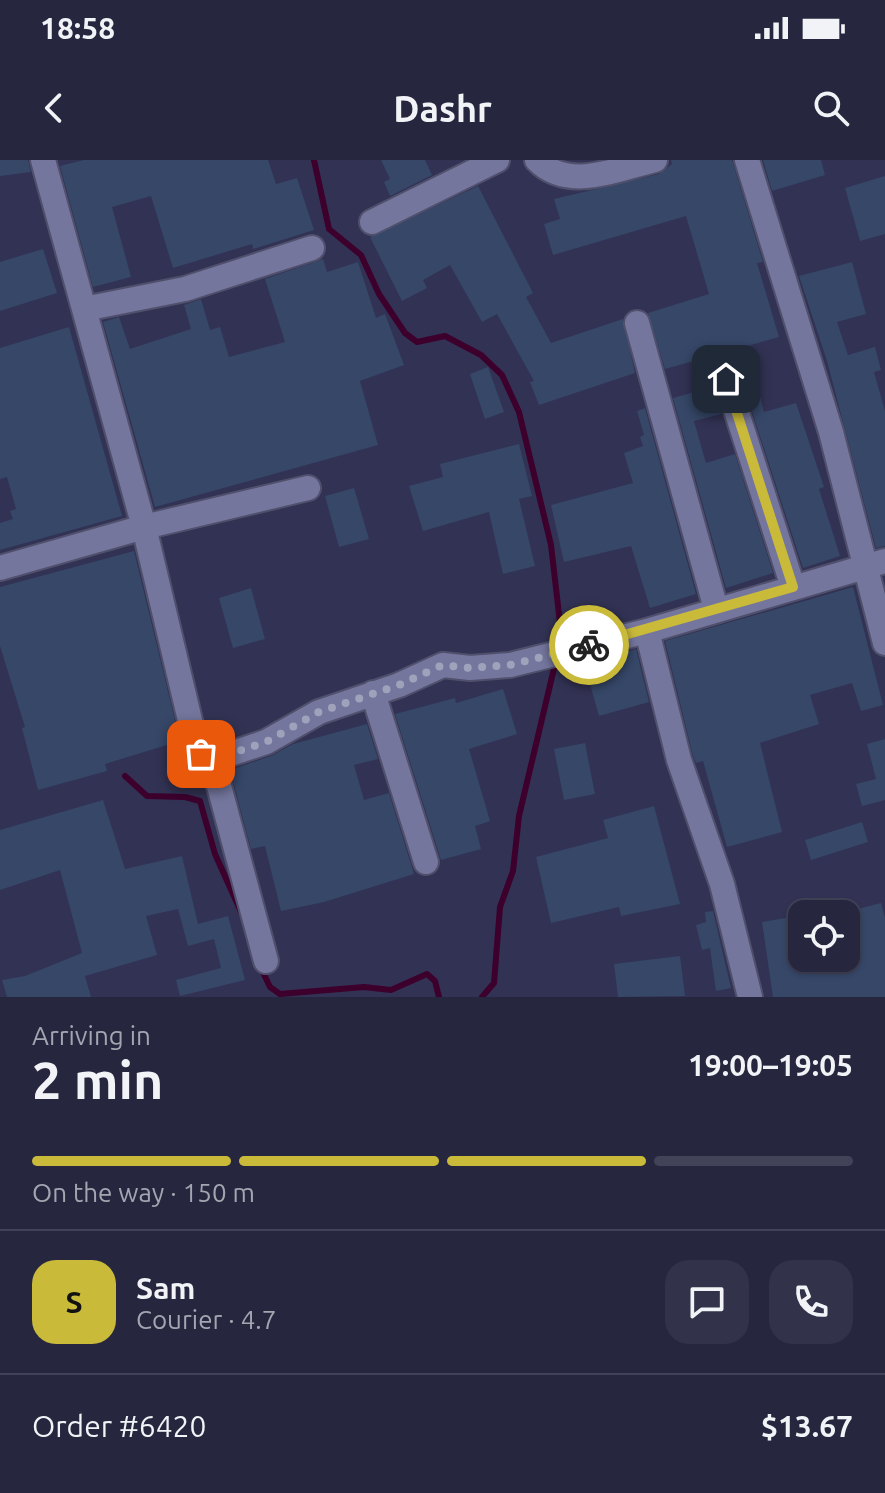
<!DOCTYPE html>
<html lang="en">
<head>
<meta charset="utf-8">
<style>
	:root { --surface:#26263f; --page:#32324a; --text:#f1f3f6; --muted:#a4a5b0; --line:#424359; --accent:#caba3a }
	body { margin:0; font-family:Ubuntu,sans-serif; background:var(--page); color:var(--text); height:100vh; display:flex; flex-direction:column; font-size:30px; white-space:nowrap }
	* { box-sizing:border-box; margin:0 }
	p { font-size:26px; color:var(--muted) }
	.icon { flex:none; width:44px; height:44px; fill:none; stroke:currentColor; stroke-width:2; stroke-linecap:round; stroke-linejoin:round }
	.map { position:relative; height:837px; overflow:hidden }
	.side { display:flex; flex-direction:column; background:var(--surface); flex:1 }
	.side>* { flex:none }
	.controls { position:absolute; left:788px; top:740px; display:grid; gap:16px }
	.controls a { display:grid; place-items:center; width:72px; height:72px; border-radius:16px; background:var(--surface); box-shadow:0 2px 6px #0004,0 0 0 2px var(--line); font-size:40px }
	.pin { position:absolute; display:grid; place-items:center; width:68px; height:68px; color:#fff; margin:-34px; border-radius:16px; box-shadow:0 4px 12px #0006 }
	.courier { position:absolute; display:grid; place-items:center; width:80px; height:80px; margin:-40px; border:6px solid #caba3a; border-radius:50%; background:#fff; color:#222; box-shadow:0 2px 10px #0007 }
	.overview em { font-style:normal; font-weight:700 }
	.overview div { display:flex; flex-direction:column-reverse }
	.overview { display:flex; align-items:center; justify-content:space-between; height:136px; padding:0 32px }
	h1 { font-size:52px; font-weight:700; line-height:60px }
	.bar { display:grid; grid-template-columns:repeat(4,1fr); gap:12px 8px; align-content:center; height:96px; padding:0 32px }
	.bar i { height:10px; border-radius:6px; background:var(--line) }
	.bar .current { background:var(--accent) }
	.bar p { grid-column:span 4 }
	.line { display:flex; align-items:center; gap:20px; padding:0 32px; border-top:2px solid var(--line) }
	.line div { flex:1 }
	.round { display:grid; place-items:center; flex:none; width:84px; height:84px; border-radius:24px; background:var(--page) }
	.status { display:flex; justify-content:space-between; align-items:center; height:56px; padding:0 40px; background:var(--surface); direction:ltr }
	.status svg { height:22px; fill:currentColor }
	header { display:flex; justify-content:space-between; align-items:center; height:104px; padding:0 32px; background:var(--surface); font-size:36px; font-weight:700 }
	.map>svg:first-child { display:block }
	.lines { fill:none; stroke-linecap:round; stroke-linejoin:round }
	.stream { stroke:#3d002d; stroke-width:6 }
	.building { fill:#364768 }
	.minor-casing { stroke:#50506d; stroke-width:28 }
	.minor { stroke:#74769d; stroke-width:24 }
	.done { stroke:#a0a2bc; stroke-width:8; stroke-dasharray:0 14.4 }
	.route { stroke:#caba3a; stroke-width:10 }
</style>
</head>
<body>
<div class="status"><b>18:58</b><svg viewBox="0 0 49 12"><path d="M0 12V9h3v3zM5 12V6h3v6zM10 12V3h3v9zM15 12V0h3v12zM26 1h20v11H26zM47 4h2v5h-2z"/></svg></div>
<header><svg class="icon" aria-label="back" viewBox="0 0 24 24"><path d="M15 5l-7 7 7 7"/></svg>Dashr<svg class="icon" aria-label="search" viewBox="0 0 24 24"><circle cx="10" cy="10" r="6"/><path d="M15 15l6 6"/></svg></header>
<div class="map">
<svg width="885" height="837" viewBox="0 0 885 837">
	<rect width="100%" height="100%" fill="#323254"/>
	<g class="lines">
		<!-- stream -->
		<path class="stream" d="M314 0 329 69 361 95 379 134 405 173 417 182 445 176 481 195 502 215 519 252 551 385 560 463 555 489
			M125 616 147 636 185 637 200 641 215 694 242 754
			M260 806 270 827 280 834 364 827 391 830 427 814 435 821 439 837
			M482 837 494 823 500 747 513 711 519 656 556 500"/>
	</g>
	<!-- building -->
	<path class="building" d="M0 0H28L31 12 0 16Z
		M84 0H268L276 24 297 18 314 70 253 89 252 84 173 108 151 36 112 47 131 117 93 127 60 6Z
		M381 0H425L432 15 390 36 384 22 390 19Z
		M671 0H732L763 102 757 103 779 177 665 209 648 153 709 134 686 56 553 95 544 64 560 59 554 39 659 14 672 4Z
		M763 0H821L825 15 772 31Z
		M885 16V74L860 81 845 28Z
		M478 26 533 133 526 137 551 183 623 159 635 213 539 245 530 222 534 221 497 154 482 162 450 105 423 120 427 128 402 141 370 77Z
		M43 89 57 133 0 151V102Z
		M323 99 327 112 358 102 376 158 385 154 404 205 360 221 378 285 155 347 103 162 119 157 130 189 191 169 184 145 201 139 210 170 220 167 229 197 285 182 265 119Z
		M852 102 866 154 837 162 848 195 875 187 881 210 874 212 885 251V386L876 388 827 201 799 116Z
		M69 167 122 356 0 390V363L13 359 10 351 16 349 7 317 0 319V188Z
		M488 207 504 252 485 259 470 214Z
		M755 217 764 252 796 243 824 327 819 329 840 396 803 408 742 221Z
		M713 227 721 254 694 261 706 303 735 294 773 413 726 428 673 238Z
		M645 248 696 434 650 448 631 386 564 402 551 345 633 323 624 293 643 286 640 277 644 275 637 251Z
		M519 284 532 336 519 339 535 406 503 414 489 352 423 371 409 326 443 317 440 304Z
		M354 328 369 379 339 387 325 336Z
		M134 391 180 581 105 604 107 611 38 630 22 568 25 567 0 486V427Z
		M853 427 883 545 861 551 852 523 810 535 819 564 760 583 782 672 727 687 703 601 696 603 693 596 665 481Z
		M251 428 265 479 233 488 219 438Z
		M636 489 649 542 599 556 584 503Z
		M503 529 517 574 469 589 490 661 475 666 481 689 441 700 395 554 455 538 456 543Z
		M367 564 378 599 354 605 364 640 389 633 414 714 324 742 281 751 265 686 251 689 230 610 271 596 293 584Z
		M885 579V640L862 646 856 624 876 619 867 584Z
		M585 583 595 634 564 640 554 589Z
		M103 640 125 709 182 696 198 764 228 756 245 820 180 836 176 820 221 808 214 779 188 786 178 749 146 756 157 795 85 816 91 837H7L2 820 25 816 82 793 60 710 0 730V670Z
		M654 646 680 744 621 756 619 747 551 763 536 697 608 678 603 660Z
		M862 662 868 682 811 700 805 680Z
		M881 743 885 758V837H773L762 762 797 756 802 798H846V752Z
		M713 751 731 828 716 831 710 788 702 790 696 765 706 762 705 752Z
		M680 796 685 836 618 837 614 804Z"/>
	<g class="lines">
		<!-- minor casing -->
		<g class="minor-casing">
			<path id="minor" d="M43 0 144 367 193 573 201 594 212 600 266 582 319 552 399 525 443 505 470 508 510 505 647 471 885 401
				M537 0C568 32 617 9 655 0
				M747 0 831 272 885 483
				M372 62 497 0
				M84 149 185 129 312 88
				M637 163 716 449
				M726 219 793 427
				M0 408 144 367 308 328
				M647 471 679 600 722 724 750 837
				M373 533 426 702
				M212 600 266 801"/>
		</g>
		<!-- minor -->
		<use href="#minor" class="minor"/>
	</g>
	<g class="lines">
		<!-- done -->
		<path class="done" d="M201 594 212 600 266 582 319 552 399 525 443 505 470 508 510 505 589 485"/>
		<!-- route -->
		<path class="route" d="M589 485 793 427 726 219"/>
	</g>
</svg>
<div class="controls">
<a><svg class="icon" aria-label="locate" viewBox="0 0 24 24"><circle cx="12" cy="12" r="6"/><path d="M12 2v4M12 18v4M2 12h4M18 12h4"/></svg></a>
</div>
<div class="pin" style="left:201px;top:594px;background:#ea580c"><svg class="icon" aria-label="bag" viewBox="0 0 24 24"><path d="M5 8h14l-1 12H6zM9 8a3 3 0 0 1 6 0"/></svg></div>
<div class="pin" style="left:726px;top:219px;background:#1f2937"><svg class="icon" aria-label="home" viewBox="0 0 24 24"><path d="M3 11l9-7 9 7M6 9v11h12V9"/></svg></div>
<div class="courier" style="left:589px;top:485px"><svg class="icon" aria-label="bike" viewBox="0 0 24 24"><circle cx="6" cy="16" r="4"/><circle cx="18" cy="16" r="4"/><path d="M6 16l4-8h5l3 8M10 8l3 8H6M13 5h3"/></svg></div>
</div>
<section class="side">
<div class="overview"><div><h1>2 min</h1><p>Arriving in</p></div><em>19:00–19:05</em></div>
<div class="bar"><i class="current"></i><i class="current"></i><i class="current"></i><i></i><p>On the way · 150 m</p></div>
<div class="line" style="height:144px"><b class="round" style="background:var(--accent);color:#111">S</b><div><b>Sam</b><p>Courier · 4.7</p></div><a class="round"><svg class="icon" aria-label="chat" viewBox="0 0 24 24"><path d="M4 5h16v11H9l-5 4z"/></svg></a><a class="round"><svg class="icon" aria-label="phone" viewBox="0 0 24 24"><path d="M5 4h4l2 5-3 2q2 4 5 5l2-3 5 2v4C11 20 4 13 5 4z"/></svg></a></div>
<div class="line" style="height:104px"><div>Order #6420</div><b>$13.67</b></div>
</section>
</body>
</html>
